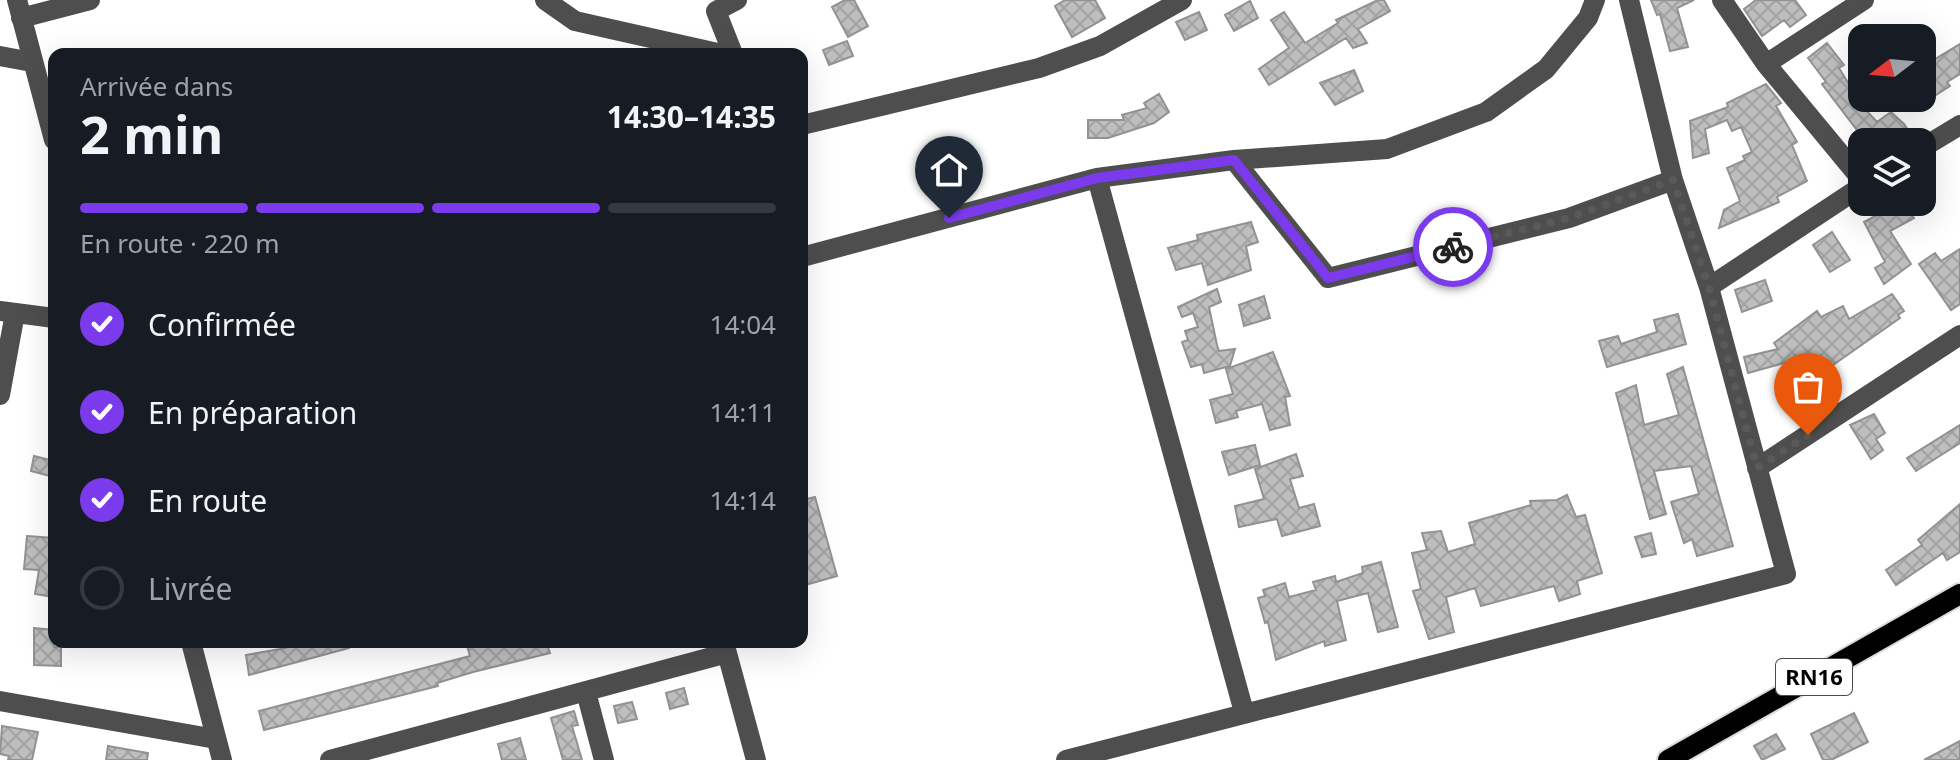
<!DOCTYPE html>
<html lang="fr">
<head>
<meta charset="utf-8">
<style>
	:root { --surface:#171b24; --page:#20242c; --text:#f1f3f6; --muted:#9ea1a6; --line:#363941; --accent:#7c3aed }
	body { margin:0; font-family:"Noto Sans",sans-serif; background:var(--page); color:var(--text); height:100vh; display:flex; flex-direction:column; font-size:30px; white-space:nowrap }
	* { box-sizing:border-box; margin:0 }
	p { font-size:26px; color:var(--muted) }
	.icon { flex:none; width:44px; height:44px; fill:none; stroke:currentColor; stroke-width:2; stroke-linecap:round; stroke-linejoin:round }
	.map { position:relative; flex:1; overflow:hidden }
	.sheet { position:absolute; left:48px; top:48px; width:760px; height:600px; display:flex; flex-direction:column; background:var(--surface); border-radius:16px; box-shadow:0 8px 32px #0002 }
	.sheet>* { flex:none }
	.needle { width:52px; rotate:254deg }
	.buttons { position:absolute; left:1848px; top:24px; display:grid; gap:16px }
	.buttons a { display:grid; place-items:center; width:88px; height:88px; border-radius:16px; background:var(--surface); box-shadow:0 8px 32px #0002; font-size:40px }
	.pin { position:absolute; display:grid; place-items:center; width:68px; height:68px; color:#fff; margin:-82px -34px; border-radius:50% 50% 50% 0; rotate:-45deg; box-shadow:0 0 8px #0007 }
	.pin .icon { rotate:45deg }
	.courier { position:absolute; display:grid; place-items:center; width:80px; height:80px; margin:-40px; border:6px solid #7c3aed; border-radius:50%; background:#fff; color:#222; box-shadow:0 2px 10px #0007 }
	.head em { font-style:normal; font-weight:700 }
	.head div { display:flex; flex-direction:column-reverse }
	.head { display:flex; align-items:center; justify-content:space-between; height:136px; padding:0 32px }
	h1 { font-size:52px; font-weight:700; line-height:60px }
	.bar { display:grid; grid-template-columns:repeat(4,1fr); gap:12px 8px; align-content:center; height:96px; padding:0 32px }
	.bar i { height:10px; border-radius:6px; background:var(--line) }
	.bar .active { background:var(--accent) }
	.bar p { grid-column:span 4 }
	ol { padding:0 32px; list-style:none }
	li { display:flex; align-items:center; gap:24px; height:88px }
	li p { margin-inline-start:auto }
	li .icon { padding:8px; border-radius:50%; background:var(--accent); color:#fff; stroke-width:4 }
	li:last-child { color:var(--muted) }
	li i { width:44px; height:44px; border:4px solid var(--line); border-radius:50% }
	.map>svg:first-child { display:block }
	.building { fill:url(#building-cross-hatch); stroke:#929292; stroke-width:2 }
	.lines { fill:none; stroke-linecap:round; stroke-linejoin:round }
	.major-casing { stroke:#dbdbdb; stroke-width:24 }
	.minor { stroke:#4e4e4e; stroke-width:20 }
	.major { stroke:#000; stroke-width:20 }
	.done { stroke:#595959; stroke-width:8; stroke-dasharray:0 14.4 }
	.route { stroke:#7c3aed; stroke-width:10 }
	.labels { text-anchor:middle; stroke-width:8; stroke-linejoin:round; paint-order:stroke }
	.shield { fill:#fff; stroke:#4c4c4c; stroke-width:2 }
	.shield-label { font-size:22px; font-weight:bold; fill:#000 }
</style>
</head>
<body>
<div class="map">
<svg width="1960" height="760" viewBox="0 0 1960 760">
	<defs>
		<pattern id="building-cross-hatch" width="8" height="8" patternUnits="userSpaceOnUse" patternTransform="scale(2)"><rect width="8" height="8" fill="#bebebe"/><path d="M0 0l8 8M0 8l8-8" fill="none" stroke="#a2a2a2"/></pattern>
	</defs>
	<rect width="100%" height="100%" fill="#fff"/>
	<!-- building -->
	<path class="building" d="M845 0H854L868 26 848 37 832 7Z
		M1065 0H1095L1105 18 1072 37 1055 6Z
		M1378 0H1384L1390 11 1358 29 1367 43 1353 48 1346 38 1269 85 1259 69 1289 48 1271 20 1284 12 1305 43 1338 23 1336 20Z
		M1651 0H1694L1677 8 1688 47 1670 51 1660 14 1657 15Z
		M1756 0H1795L1806 15 1790 27 1784 20 1762 36 1744 9Z
		M1250 1 1258 18 1234 31 1225 15Z
		M1199 12 1207 30 1185 40 1176 22Z
		M847 41 853 56 829 65 823 50Z
		M1827 43 1844 65 1839 68 1863 107 1877 122 1891 112 1904 124 1908 130 1897 142H1866L1822 84 1826 82 1808 58Z
		M1960 44V74L1947 82 1950 86 1922 104V67Z
		M1354 70 1363 91 1335 105 1320 83Z
		M1766 84 1781 103 1776 106 1797 142 1792 145 1807 181 1777 197 1779 202 1719 228 1724 210 1740 201 1727 168 1745 160 1743 156 1752 152 1741 127 1732 131 1727 120 1705 129 1709 153 1693 158 1690 121 1728 107 1727 103Z
		M1159 94 1169 112 1154 123 1108 138H1088V120H1124L1122 115 1147 108 1144 103Z
		M1878 202H1905L1914 218 1890 231 1911 264 1884 284 1875 268 1885 262 1864 222 1883 212Z
		M1251 222 1258 242 1246 246 1251 270 1208 285 1202 263 1176 270 1168 248 1198 240 1197 235Z
		M1832 232 1850 260 1830 272 1813 245Z
		M1960 249V304L1951 310 1919 264 1935 253 1941 261Z
		M1765 280 1772 301 1742 312 1735 290Z
		M1217 289 1221 302 1209 307 1217 345 1219 351 1235 349 1230 366 1204 373 1202 364 1191 367 1182 342 1188 340 1185 331 1198 327 1193 313 1182 317 1178 307Z
		M1892 294 1904 311 1898 315 1900 318 1830 367 1828 364 1798 384 1784 363 1748 373 1744 357 1778 349 1774 343 1817 311 1821 317 1843 306 1849 319Z
		M1264 296 1270 318 1244 326 1239 305Z
		M1678 314 1686 344 1607 367 1599 341 1618 336 1621 344 1657 332 1654 320Z
		M1273 352 1290 396 1285 397 1290 425 1270 430 1262 404 1236 411 1238 417 1216 423 1210 400 1233 394 1226 369Z
		M1683 367 1733 546 1697 556 1692 539 1684 543 1671 502 1699 494 1691 466 1654 471 1666 514 1650 519 1616 393 1636 385 1644 425 1679 415 1667 374Z
		M1874 414 1885 433 1876 439 1883 450 1871 459 1850 425Z
		M1960 425V443L1916 471 1907 458Z
		M1255 445 1260 465 1229 475 1222 452Z
		M1296 454 1303 476 1290 479 1299 508 1314 504 1320 526 1282 536 1277 519 1239 527 1235 506 1264 499 1255 469Z
		M34 456 54 461V477L31 471Z
		M1567 495 1576 517 1585 515 1602 573 1577 581 1580 594 1559 601 1554 586 1481 606 1475 588 1446 597 1454 632 1429 639 1413 591 1421 589 1412 553 1427 550 1422 533 1441 531 1448 552 1475 544 1469 523 1531 505 1530 501 1557 500Z
		M815 497 837 576 802 586V500Z
		M1960 504V552L1947 560 1943 553 1896 585 1886 570 1922 545 1918 540Z
		M1651 533 1656 554 1642 557 1635 537Z
		M27 536 54 538V597L35 594 39 570 24 569Z
		M1381 562 1398 627 1378 632 1368 593 1337 601 1346 640 1325 646 1324 641 1276 660 1268 622 1265 623 1258 598 1265 596 1263 590 1285 583 1289 597 1316 590 1313 582 1335 576 1336 582 1363 573 1362 567Z
		M34 628 54 630V647H61V666L34 665Z
		M293 642H348L349 648 249 675 246 655 286 648 285 644Z
		M466 642H546L550 653 473 672 437 683 438 686 264 730 259 711 470 656Z
		M684 688 688 704 670 709 666 693Z
		M632 702 637 719 618 723 614 706Z
		M574 711 578 725 572 726 582 760H563L551 718Z
		M1854 713 1868 742 1831 760H1823L1811 734Z
		M2 726 38 732 32 760H8L9 756 0 754Z
		M1776 734 1785 749 1762 760 1754 746Z
		M520 738 526 760H502L498 744Z
		M1960 741V760H1924Z
		M108 746 148 753 147 760H106Z"/>
	<g class="lines">
		<!-- major casing -->
		<g class="major-casing">
			<path id="major" d="M1668 760 1960 594"/>
		</g>
		<!-- minor -->
		<path class="minor" d="M17 0 54 140
			M545 0 575 21 722 54
			M1722 0 1766 64 1862 180
			M21 18 90 0
			M733 54 716 11 737 0
			M0 56 32 62
			M1766 64 1864 0
			M802 125 1039 68 1100 46 1182 0
			M1922 148 1960 125
			M1234 160 1328 278 1569 218 1673 180
			M1097 178 1244 712
			M802 257 1097 178 1234 160 1387 149 1486 112 1546 69 1588 18 1595 0
			M1709 287 1862 186
			M0 311 54 318
			M0 395 15 313
			M1757 468 1960 335
			M191 642 222 760
			M724 642 756 760
			M586 692 604 760
			M0 701 216 739
			M330 760 727 653
			M1066 760 1786 574 1709 287 1673 180 1629 0"/>
		<!-- major -->
		<use href="#major" class="major"/>
	</g>
	<g class="lines">
		<!-- done -->
		<path class="done" d="M1453 247 1569 218 1673 180 1709 287 1757 468 1808 435"/>
		<!-- route -->
		<path class="route" d="M949 218 1097 178 1234 160 1328 278 1453 247"/>
	</g>
	<g class="labels">
		<!-- shield labels -->
		<rect class="shield" x="1776" y="659" width="76" height="36" rx="6"/>
		<g class="shield-label">
			<text x="1814" y="685">RN16</text>
		</g>
	</g>
</svg>
<div class="buttons">
<a><svg class="needle" viewBox="-14 -14 28 28"><path d="M0-13l5 13h-10z" fill="#e53935"/><path d="M0 13l5-13h-10z" fill="#9ea1a6"/></svg></a>
<a><svg class="icon" aria-label="layers" viewBox="0 0 24 24"><path d="M12 4l9 5-9 5-9-5zM3 14l9 5 9-5"/></svg></a>
</div>
<div class="pin" style="left:1808px;top:435px;background:#ea580c"><svg class="icon" aria-label="bag" viewBox="0 0 24 24"><path d="M5 8h14l-1 12H6zM9 8a3 3 0 0 1 6 0"/></svg></div>
<div class="pin" style="left:949px;top:218px;background:#1f2937"><svg class="icon" aria-label="home" viewBox="0 0 24 24"><path d="M3 11l9-7 9 7M6 9v11h12V9"/></svg></div>
<div class="courier" style="left:1453px;top:247px"><svg class="icon" aria-label="bike" viewBox="0 0 24 24"><circle cx="6" cy="16" r="4"/><circle cx="18" cy="16" r="4"/><path d="M6 16l4-8h5l3 8M10 8l3 8H6M13 5h3"/></svg></div>
<section class="sheet">
<div class="head"><div><h1>2 min</h1><p>Arrivée dans</p></div><em>14:30–14:35</em></div>
<div class="bar"><i class="active"></i><i class="active"></i><i class="active"></i><i></i><p>En route · 220 m</p></div>
<ol>
<li><svg class="icon" aria-label="check" viewBox="0 0 24 24"><path d="M5 12l5 5 9-10"/></svg>Confirmée<p>14:04</p></li>
<li><svg class="icon" aria-label="check" viewBox="0 0 24 24"><path d="M5 12l5 5 9-10"/></svg>En préparation<p>14:11</p></li>
<li><svg class="icon" aria-label="check" viewBox="0 0 24 24"><path d="M5 12l5 5 9-10"/></svg>En route<p>14:14</p></li>
<li><i></i>Livrée</li>
</ol>
</section>
</div>
</body>
</html>
